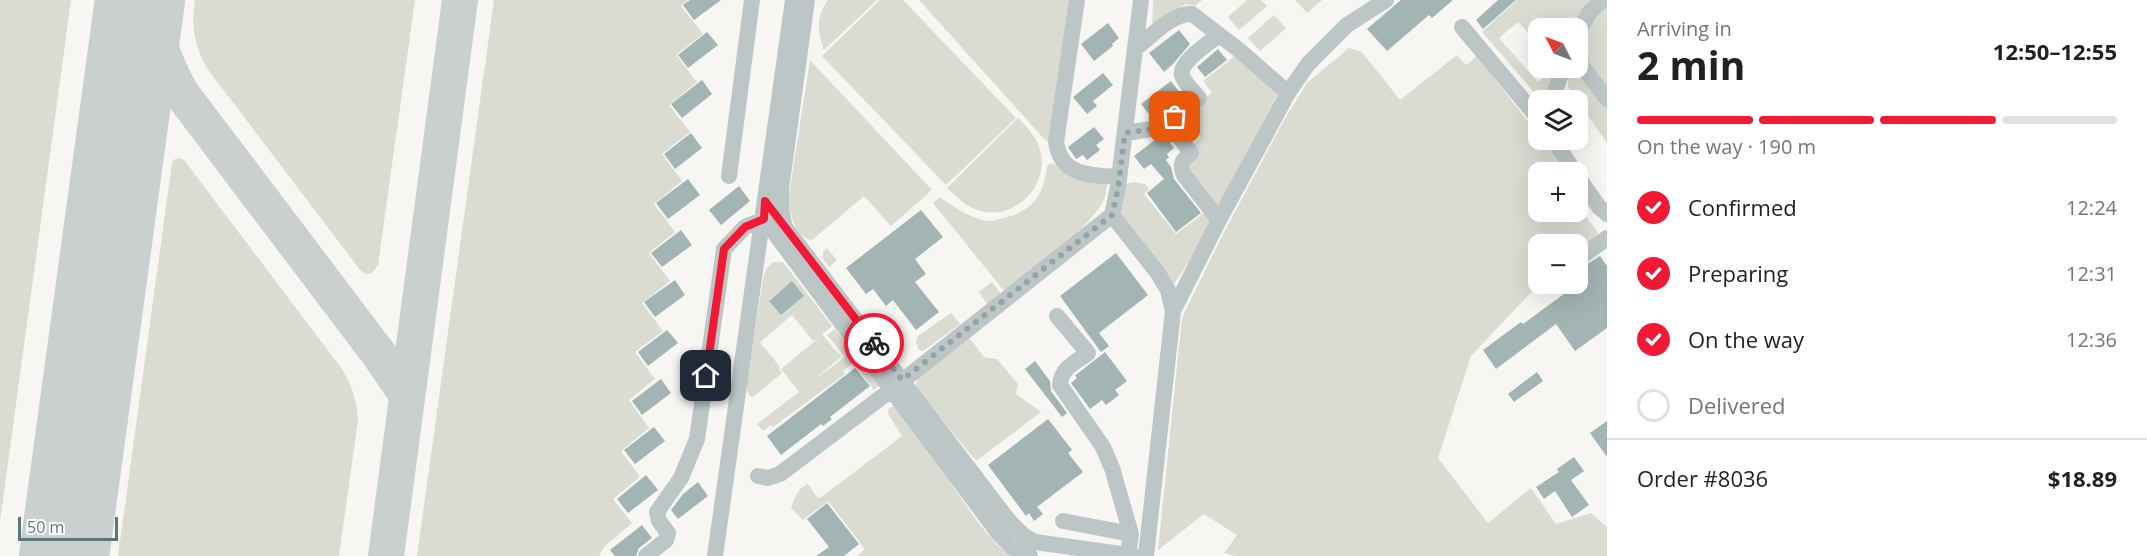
<!DOCTYPE html>
<html lang="en">
<head>
<meta charset="utf-8">
<style>
	:root { --surface:#fff; --page:#f6f6f6; --text:#202124; --muted:#757577; --line:#e0e0e0; --accent:#f11934 }
	body { margin:0; font-family:"Open Sans",sans-serif; background:var(--page); color:var(--text); height:100vh; display:flex; flex-direction:column; font-size:22px; white-space:nowrap }
	* { box-sizing:border-box; margin:0 }
	p { font-size:20px; color:var(--muted) }
	.icon { flex:none; width:33px; height:33px; fill:none; stroke:currentColor; stroke-width:2; stroke-linecap:round; stroke-linejoin:round }
	.map { position:relative; flex:1; overflow:hidden }
	.panel { display:flex; flex-direction:column; background:var(--surface); width:540px }
	.panel>* { flex:none }
	.needle { width:39px; rotate:312deg }
	.controls { position:absolute; left:1528px; top:18px; display:grid; gap:12px }
	.controls a { display:grid; place-items:center; width:60px; height:60px; border-radius:12px; background:var(--surface); box-shadow:0 6px 24px #0002; font-size:30px }
	.scale { position:absolute; left:18px; bottom:15px; width:100px; box-sizing:border-box; padding-left:6px; border:3px solid #5b787b; border-top:0; font-size:16px; line-height:21px; white-space:nowrap; color:#5b787b; -webkit-text-stroke:4px #fff; paint-order:stroke }
	.pin { position:absolute; display:grid; place-items:center; width:51px; height:51px; color:#fff; margin:-26px; border-radius:12px; box-shadow:0 3px 9px #0006 }
	.courier { position:absolute; display:grid; place-items:center; width:60px; height:60px; margin:-30px; border:4px solid #f11934; border-radius:50%; background:#fff; color:#222; box-shadow:0 2px 8px #0007 }
	.overview em { font-style:normal; font-weight:700 }
	.overview div { display:flex; flex-direction:column-reverse }
	.overview { display:flex; align-items:center; justify-content:space-between; height:102px; padding:0 30px }
	h1 { font-size:39px; font-weight:700; line-height:45px }
	.bar { display:grid; grid-template-columns:repeat(4,1fr); gap:9px 6px; align-content:center; height:72px; padding:0 30px }
	.bar i { height:8px; border-radius:4px; background:var(--line) }
	.bar .on { background:var(--accent) }
	.bar p { grid-column:span 4 }
	.line { display:flex; align-items:center; gap:15px; padding:0 30px; border-top:2px solid var(--line) }
	.line div { flex:1 }
	ol { padding:0 30px; list-style:none }
	li { display:flex; align-items:center; gap:18px; height:66px }
	li p { margin-inline-start:auto }
	li .icon { padding:6px; border-radius:50%; background:var(--accent); color:#fff; stroke-width:4 }
	li:last-child { color:var(--muted) }
	li i { width:33px; height:33px; border:3px solid var(--line); border-radius:50% }
	main { display:flex; flex:1; min-height:0 }
	.map>svg:first-child { display:block }
	.green { fill:#dadcd2; fill-rule:evenodd }
	.lines { fill:none; stroke-linecap:round; stroke-linejoin:round }
	.taxiway { stroke:#cad0cf; stroke-width:36 }
	.runway { stroke:#cad0cf; stroke-width:90 }
	.building { fill:#a3b4b4 }
	.minor { stroke:#bcc6c6; stroke-width:16 }
	.done { stroke:#92a4a5; stroke-width:6; stroke-dasharray:0 10.8 }
	.route { stroke:#f11934; stroke-width:8 }
</style>
</head>
<body>
<main>
<div class="map">
<svg width="1607" height="556" viewBox="0 0 1607 556">
	<rect width="100%" height="100%" fill="#f7f6f3"/>
	<!-- green -->
	<path class="green" d="M0 0H71L0 522Z
		M195 0H415L378 265 372 273 366 274 361 271 206 67C194 42 191 27 195 0Z
		M494 0H688L681 6 703 34 676 55 697 82 669 105 690 132 662 154 682 181 654 204 675 232 649 253 670 281 642 303 663 331 635 352 655 379 629 400 649 428 621 451 640 477 613 499 632 523 604 547 599 556H417Z
		M828 0H877L824 50C817 32 816 16 828 0Z
		M880 0H903L1016 118 946 185 822 56Z
		M919 0H1073L1049 141H1046Z
		M1153 0H1202L1195 6 1185 4 1152 29Z
		M1247 0H1261L1267 6 1239 30 1228 17Z
		M1295 0H1322L1307 13Z
		M1517 0H1592L1584 8 1572 28H1539V44L1518 22 1499 38 1538 82 1548 74 1551 78 1546 99 1543 100 1539 98 1482 32Z
		M1607 3V89L1580 54C1583 30 1591 20 1607 3Z
		M1274 15 1286 28 1260 51 1248 38Z
		M1349 48 1362 52 1400 100 1457 55 1466 65 1477 56 1539 136V140H1542L1555 157 1563 172H1539V212H1578V203L1584 214 1598 233 1595 238 1578 251V244H1539V284L1471 356 1438 458 1488 523 1531 488 1556 524 1591 513 1607 527V556H1235L1224 553 1237 535 1204 514 1158 550 1182 318 1220 240 1283 122 1307 83Z
		M1236 55 1277 91V95L1220 205 1217 206 1185 166 1192 146 1201 138 1187 120 1178 126 1177 119 1212 93 1203 81Z
		M810 60 932 190 891 226 864 196 812 240C795 237 791 215 788 201Z
		M1573 73C1583 74 1604 98 1607 107 1607 115 1607 134 1607 143L1568 87V76Z
		M1018 118C1028 128 1038 139 1041 153 1048 189 1011 222 977 210 965 206 956 196 947 188Z
		M180 158 184 160 342 369C352 386 357 400 358 420L339 556H118L172 163 175 159Z
		M1051 163 1107 182C1107 192 1105 200 1099 208 1075 241 1037 266 1005 292L933 203 940 197C951 206 976 221 990 221 994 221 999 219 1003 218 1032 212 1044 195 1047 166Z
		M1133 182 1145 184 1149 189 1144 194 1176 234 1205 212 1214 222 1173 286 1119 211 1126 184Z
		M827 248 837 260 829 267 823 259V252Z
		M773 262H783L832 326 822 334 841 357 811 382 845 357 827 335 835 329 858 359 843 371 845 374 773 427 771 425 763 431 757 424 799 392 781 369 821 336 813 341 792 315 760 342 780 367 779 369 782 373 753 397 749 396 746 387 763 279 766 269ZM792 282 804 296 781 315 769 300Z
		M992 282 1001 294 987 304 979 292Z
		M951 313 960 324 926 349 922 351 918 349 916 342 918 336Z
		M969 337 984 357 997 359 1018 384 1016 394 1041 412 976 461 916 388 918 375Z
		M860 362 879 386 874 390 856 366Z
		M895 406 899 409 979 524 998 546 1010 556H857L865 549 828 501 803 520 791 508C795 497 797 489 808 484L817 497 820 498 902 436 888 414 889 408Z"/>
	<g class="lines">
		<!-- taxiway -->
		<path class="taxiway" d="M148 0C154 33 165 65 182 94
			M123 125C134 93 148 81 182 94L381 357 407 395
			M386 556 460 0"/>
		<!-- runway -->
		<path class="runway" d="M64 556 140 0"/>
	</g>
	<!-- building -->
	<path class="building" d="M690 0H721L694 20 683 5Z
		M1401 0H1453L1432 18 1429 15 1387 51 1367 29Z
		M1498 0H1516L1483 29 1476 20Z
		M1108 23 1119 38 1112 44 1113 46 1094 61 1081 44Z
		M1179 30 1190 44 1173 64 1164 72 1149 53Z
		M707 32 718 45 688 68 678 55Z
		M1218 49 1227 60 1205 77 1197 67Z
		M1103 73 1113 85 1093 101 1097 106 1087 114 1073 97Z
		M702 80 712 94 682 118 671 104Z
		M1171 81 1183 97 1159 117 1152 118 1141 104Z
		M1094 127 1104 139 1096 145 1100 150 1087 160 1083 155 1076 159 1068 147Z
		M691 133 702 148 675 169 664 154Z
		M1166 137 1174 148 1167 154 1169 157 1166 160 1171 167 1174 179 1201 213 1176 232 1147 193 1164 179 1151 164 1144 169 1134 156 1156 139Z
		M688 179 700 195 668 219 656 203Z
		M739 186 750 201 721 225 709 210Z
		M921 210 943 237 915 259 926 274 915 282 939 312 916 330 893 300 886 306 873 289 866 294 846 268Z
		M681 230 692 245 662 267 651 253Z
		M1116 253 1148 295 1099 333 1109 346 1101 352 1060 296Z
		M1600 256 1607 266V328L1575 351 1556 324 1496 369 1483 350 1521 322 1523 324 1568 291 1563 284H1578V270Z
		M675 280 685 295 655 317 644 302Z
		M792 281 804 296 781 315 769 301Z
		M667 330 678 343 648 366 638 352Z
		M1105 352 1127 381 1115 390 1119 395 1106 405 1102 400 1090 409 1071 383 1077 378 1075 375 1077 374Z
		M1035 361 1050 381 1051 391 1067 413 1062 417 1025 369Z
		M855 368 870 386 830 417 832 419 823 426 821 424 781 455 767 436Z
		M1537 372 1543 381 1514 402 1508 394Z
		M661 379 671 393 642 415 632 401Z
		M1048 419 1072 450 1068 453 1083 472 1037 507 1043 514 1034 521 1029 513 1026 516 988 465Z
		M1607 421V457L1590 433Z
		M654 427 665 441 635 464 624 450Z
		M1574 457 1584 471 1571 480 1589 505 1572 517 1555 491 1544 499 1536 487 1559 472 1557 469Z
		M646 475 658 490 628 513 617 499Z
		M698 482 708 496 678 519 671 510 683 494Z
		M827 503 859 544 844 556H816L829 547 807 519Z
		M642 525 652 538 639 548 636 556H615L610 550Z"/>
	<g class="lines">
		<!-- minor -->
		<path class="minor" d="M1077 0 1056 142C1061 176 1090 175 1118 177
			M1462 27 1539 119
			M1578 33 1589 13 1602 0
			M1219 35C1210 42 1178 63 1182 75 1184 83 1193 91 1199 98L1175 117 1171 126 1191 153C1182 160 1179 164 1184 175L1219 220
			M1136 48C1152 36 1172 13 1192 14L1239 50 1288 93
			M1578 61 1607 99
			M1552 100 1563 68
			M1125 133 1171 126
			M1553 140 1575 172
			M729 176 752 0
			M1578 177 1599 207 1607 214
			M765 201 1009 521 1024 536 1035 542 1135 556
			M1112 215 1157 272 1168 290 1173 311 1146 556
			M784 224 781 208V189L807 0
			M1578 259 1607 238
			M1173 311 1219 220 1288 93 1308 64 1347 25 1386 0
			M1057 316 1088 353C1076 362 1061 368 1060 385L1103 447 1112 468 1131 534 1128 555
			M758 476 768 478 780 474 891 390 1112 215 1118 187 1141 0
			M1063 521 1131 534
			M646 556 666 540 668 533 659 521 657 512 681 478 697 439 724 249 745 227 764 219 999 534 1013 548 1030 556
			M715 556 793 0"/>
	</g>
	<g class="lines">
		<!-- done -->
		<path class="done" d="M874 343 902 380 1112 215 1118 188 1125 133 1171 126 1175 117"/>
		<!-- route -->
		<path class="route" d="M706 376 724 249 745 227 764 219 765 201 874 343"/>
	</g>
</svg>
<div class="controls">
<a><svg class="needle" viewBox="-14 -14 28 28"><path d="M0-13l5 13h-10z" fill="#e53935"/><path d="M0 13l5-13h-10z" fill="#757577"/></svg></a>
<a><svg class="icon" aria-label="layers" viewBox="0 0 24 24"><path d="M12 4l9 5-9 5-9-5zM3 14l9 5 9-5"/></svg></a>
<a>+</a>
<a>−</a>
</div>
<div class="scale">50 m</div>
<div class="pin" style="left:1175px;top:117px;background:#ea580c"><svg class="icon" aria-label="bag" viewBox="0 0 24 24"><path d="M5 8h14l-1 12H6zM9 8a3 3 0 0 1 6 0"/></svg></div>
<div class="pin" style="left:706px;top:376px;background:#1f2937"><svg class="icon" aria-label="home" viewBox="0 0 24 24"><path d="M3 11l9-7 9 7M6 9v11h12V9"/></svg></div>
<div class="courier" style="left:874px;top:343px"><svg class="icon" aria-label="bike" viewBox="0 0 24 24"><circle cx="6" cy="16" r="4"/><circle cx="18" cy="16" r="4"/><path d="M6 16l4-8h5l3 8M10 8l3 8H6M13 5h3"/></svg></div>
</div>
<section class="panel">
<div class="overview"><div><h1>2 min</h1><p>Arriving in</p></div><em>12:50–12:55</em></div>
<div class="bar"><i class="on"></i><i class="on"></i><i class="on"></i><i></i><p>On the way · 190 m</p></div>
<ol>
<li><svg class="icon" aria-label="check" viewBox="0 0 24 24"><path d="M5 12l5 5 9-10"/></svg>Confirmed<p>12:24</p></li>
<li><svg class="icon" aria-label="check" viewBox="0 0 24 24"><path d="M5 12l5 5 9-10"/></svg>Preparing<p>12:31</p></li>
<li><svg class="icon" aria-label="check" viewBox="0 0 24 24"><path d="M5 12l5 5 9-10"/></svg>On the way<p>12:36</p></li>
<li><i></i>Delivered</li>
</ol>
<div class="line" style="height:78px"><div>Order #8036</div><b>$18.89</b></div>
</section>
</main>
</body>
</html>
